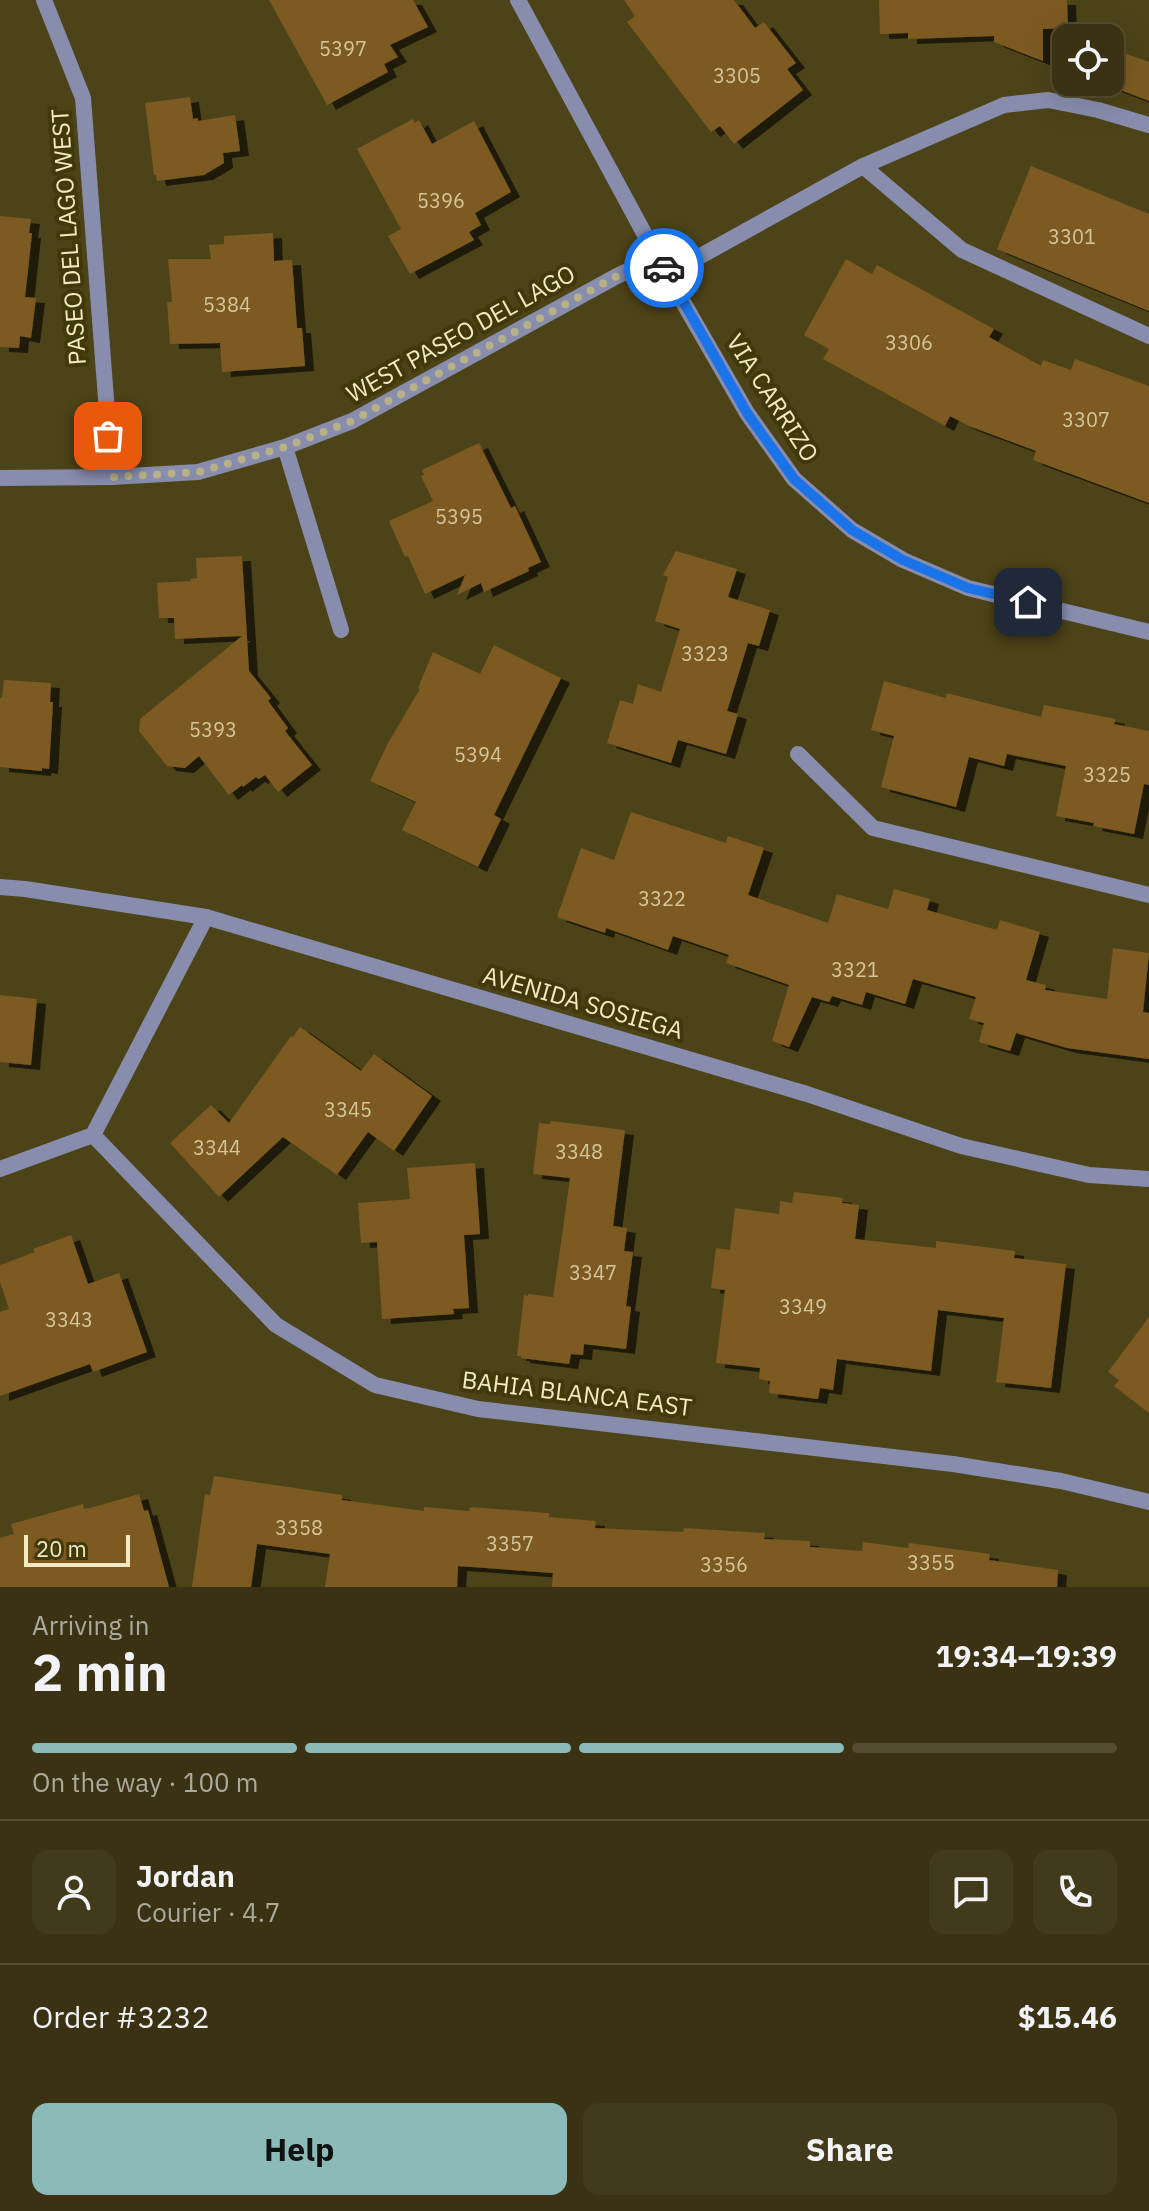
<!DOCTYPE html>
<html lang="en">
<head>
<meta charset="utf-8">
<style>
	:root { --surface:#3a3212; --page:#413a1b; --text:#f1f3f6; --muted:#abaa9f; --line:#544d32; --accent:#8bbbb9 }
	body { margin:0; font-family:"IBM Plex Sans",sans-serif; background:var(--page); color:var(--text); height:100vh; display:flex; flex-direction:column; font-size:30px; white-space:nowrap }
	* { box-sizing:border-box; margin:0 }
	p { font-size:26px; color:var(--muted) }
	.icon { flex:none; width:44px; height:44px; fill:none; stroke:currentColor; stroke-width:2; stroke-linecap:round; stroke-linejoin:round }
	.map { position:relative; height:1587px; overflow:hidden }
	.panel { display:flex; flex-direction:column; background:var(--surface); flex:1 }
	.panel>* { flex:none }
	.tools { position:absolute; left:1052px; top:24px; display:grid; gap:16px }
	.tools a { display:grid; place-items:center; width:72px; height:72px; border-radius:16px; background:var(--surface); box-shadow:0 8px 32px #0002,0 0 0 2px var(--line); font-size:40px }
	.scale { position:absolute; left:24px; bottom:20px; width:106px; box-sizing:border-box; padding-left:8px; border:4px solid #f2eac2; border-top:0; font-size:22px; line-height:28px; white-space:nowrap; color:#f2eac2; -webkit-text-stroke:6px #42390b; paint-order:stroke }
	.pin { position:absolute; display:grid; place-items:center; width:68px; height:68px; color:#fff; margin:-34px; border-radius:16px; box-shadow:0 4px 12px #0006 }
	.courier { position:absolute; display:grid; place-items:center; width:80px; height:80px; margin:-40px; border:6px solid #1a73e8; border-radius:50%; background:#fff; color:#222; box-shadow:0 2px 10px #0007 }
	.head em { font-style:normal; font-weight:700 }
	.head div { display:flex; flex-direction:column-reverse }
	.head { display:flex; align-items:center; justify-content:space-between; height:136px; padding:0 32px }
	h1 { font-size:52px; font-weight:700; line-height:60px }
	.bar { display:grid; grid-template-columns:repeat(4,1fr); gap:12px 8px; align-content:center; height:96px; padding:0 32px }
	.bar i { height:10px; border-radius:6px; background:var(--line) }
	.bar .on { background:var(--accent) }
	.bar p { grid-column:span 4 }
	.line { display:flex; align-items:center; gap:20px; padding:0 32px; border-top:2px solid var(--line) }
	.line div { flex:1 }
	.round { display:grid; place-items:center; flex:none; width:84px; height:84px; border-radius:16px; background:var(--page) }
	.button { display:flex; gap:16px; margin-top:auto; padding:16px 32px }
	.button a { flex:1; height:92px; border-radius:16px; background:var(--accent); color:#111; font-size:32px; font-weight:700; line-height:92px; text-align:center }
	.button a+a { background:var(--page); color:var(--text) }
	.map>svg:first-child { display:block }
	.building { fill:#7c5a20; filter:url(#shadow) }
	.lines { fill:none; stroke-linecap:round; stroke-linejoin:round }
	.service { stroke:#888dad; stroke-width:16 }
	.minor { stroke:#888dad; stroke-width:16 }
	.tertiary { stroke:#888dad; stroke-width:16 }
	.done { stroke:#b8b086; stroke-width:8; stroke-dasharray:0 14.4 }
	.route { stroke:#1a73e8; stroke-width:10 }
	.labels { text-anchor:middle; stroke-width:8; stroke-linejoin:round; paint-order:stroke }
	.number-label { font-size:20px; fill:#d4c69a }
	.street-label { font-size:24px; fill:#f2eac2; stroke:#42390b }
</style>
</head>
<body>
<div class="map">
<svg width="1149" height="1587" viewBox="0 0 1149 1587">
	<defs>
		<filter id="shadow"><feDropShadow dx="9" dy="5" stdDeviation="0" flood-color="#0009"/></filter>
	</defs>
	<rect width="100%" height="100%" fill="#4d4318"/>
	<!-- building -->
	<path class="building" d="M269 0H413L428 27 390 45 398 57 384 64 388 72 327 105Z
		M624 0H734L755 28 764 22 796 63 787 69 803 90 734 144 720 126 711 132 627 22 635 16Z
		M879 0H1067L1068 28 1043 29V61L994 42V36L908 39V33L880 34Z
		M1110 48 1149 62V101L1110 86Z
		M190 97 193 119 198 118V121L235 115 240 151 223 153 224 163 204 175 157 181 156 175H154L145 103Z
		M413 119 415 123 419 120 432 144 474 121 511 192 475 213 481 225 469 232 474 240 410 274 388 236 401 229 357 149Z
		M1031 166 1149 214V311L997 249Z
		M0 216 31 219 29 233H32L25 297 36 298 31 338 20 336 19 348 0 347Z
		M273 233 274 261 292 260 297 328H302L305 366 222 372 220 343 170 344 167 302H172L168 259H211L209 245 224 244V236Z
		M846 259 872 274 877 265 994 329 989 337 1041 366 1043 360 1071 370 1075 359 1149 386V503L1033 460 1036 451 969 426 950 416 945 426 823 359 829 349 804 335Z
		M479 443 511 508 515 506 541 562 528 568 529 571 484 592 481 583 457 595 465 575 425 594 408 556 405 557 389 521 433 501 421 476 424 475 422 470Z
		M676 551 737 569 728 597 770 610 759 646 748 643 727 711 738 714 726 754 678 740 671 763 607 743 620 700 633 704 638 684 661 692 680 629 655 621 668 577 663 575Z
		M242 556 249 671 271 698 268 701 288 728 285 731 312 765 278 792 265 775 259 779 256 777 243 787 242 785 229 795 199 756 185 768 167 766 139 731 140 719 242 636 175 639 174 618H159L157 583 191 581 190 579 197 578 196 558Z
		M494 645 561 678 494 815 501 819 478 867 402 830 416 802 370 781 388 743 420 689 418 688 433 652 480 674Z
		M4 680 51 683 50 702H53L49 769 42 768V771L0 767V698H2Z
		M884 681 946 698 947 693 1041 717 1044 705 1116 719 1114 724 1149 731V785L1144 784 1134 834 1093 826 1094 823 1056 816 1066 766 1007 754 1004 766 969 757 956 807 881 787 894 736 871 730Z
		M631 812 726 843 728 836 764 848 748 895 828 923 837 894 888 909 894 889 930 899 927 910 997 930 1000 920 1040 932 1026 980 1046 985 1045 990 1107 999 1113 948 1149 953 1143 1012 1149 1013V1059L1067 1048 1016 1033 1010 1051 979 1042 984 1023 969 1019 976 997 913 979 905 1004 866 992 862 1005 832 996 829 1002 812 997 789 1047 772 1041 789 985 726 963 729 955 673 936 668 950 606 928 605 933 557 917 581 848 614 860Z
		M0 995 37 999 31 1065 0 1062Z
		M300 1027 361 1071 374 1054 432 1096 394 1151 368 1132 337 1175 283 1137 219 1197 170 1143 211 1105 229 1123 291 1036 293 1037Z
		M551 1121 625 1130 613 1226 627 1228 624 1251 633 1252 626 1306 631 1307 626 1349 584 1344 583 1355 571 1354 569 1364 521 1358V1356H517L524 1295 528 1296V1294L553 1297 561 1243 570 1178 533 1174 539 1123 550 1124Z
		M475 1163 480 1234 464 1235 469 1308 453 1309 454 1314 382 1319 377 1242 361 1243 358 1203 410 1199 407 1168Z
		M794 1192 843 1198 842 1203 859 1205 855 1239 936 1248V1241L1015 1251 1014 1258 1066 1264 1051 1388 996 1382 1004 1318 938 1310 931 1371 837 1359 833 1390 820 1388 818 1399 769 1393 770 1381 759 1379 760 1368 716 1363 725 1290 711 1288 716 1248 730 1250 735 1208 779 1214 780 1201 792 1203Z
		M71 1235 88 1284 119 1273 147 1352 93 1372 90 1364 0 1396V1312L9 1309 0 1282V1265L35 1252 33 1249Z
		M1149 1317V1413L1114 1386 1119 1380 1108 1372Z
		M214 1476 342 1495V1500L424 1511V1507L469 1511 470 1507 549 1513V1517L596 1521 595 1528 683 1532 684 1528 765 1533 764 1539 810 1541V1547L862 1551 863 1542 908 1548 909 1543 990 1554 989 1560 1058 1570 1057 1587H552L553 1573 458 1566 457 1587H325L330 1554 257 1544 251 1587H192L205 1494 210 1495Z
		M139 1494 144 1511 148 1510 169 1587H0V1538L14 1534 11 1524 83 1504 84 1509 90 1508Z"/>
	<g class="lines">
		<!-- service -->
		<path class="service" d="M863 166 962 250 1149 336
			M668 274 863 166 1004 105 1048 100 1098 110 1149 125"/>
		<!-- minor -->
		<path class="minor" d="M44 0 83 98 112 477
			M285 447 341 630
			M0 478 112 477 198 472 285 447 352 421 617 276 657 257
			M798 754 873 828 1149 895
			M93 1135 276 1325 375 1385 478 1409 953 1464 1061 1481 1149 1502
			M0 1169 93 1135 206 917"/>
		<!-- tertiary -->
		<path class="tertiary" d="M518 0 657 257 747 413 794 479 852 530 903 560 968 588 1149 632
			M0 887 25 889 206 917 807 1094 961 1146 1089 1175 1149 1179"/>
	</g>
	<g class="lines">
		<!-- done -->
		<path class="done" d="M108 436 112 477 198 472 285 447 352 421 617 276 657 257 664 268"/>
		<!-- route -->
		<path class="route" d="M664 268 747 413 794 479 852 530 903 560 968 588 1028 602"/>
	</g>
	<g class="labels">
		<!-- number labels -->
		<g class="number-label">
			<text x="343" y="56">5397</text>
			<text x="737" y="83">3305</text>
			<text x="441" y="208">5396</text>
			<text x="1072" y="244">3301</text>
			<text x="227" y="312">5384</text>
			<text x="909" y="350">3306</text>
			<text x="1086" y="427">3307</text>
			<text x="459" y="524">5395</text>
			<text x="705" y="661">3323</text>
			<text x="213" y="737">5393</text>
			<text x="478" y="762">5394</text>
			<text x="1107" y="782">3325</text>
			<text x="662" y="906">3322</text>
			<text x="855" y="977">3321</text>
			<text x="348" y="1117">3345</text>
			<text x="217" y="1155">3344</text>
			<text x="579" y="1159">3348</text>
			<text x="593" y="1280">3347</text>
			<text x="803" y="1314">3349</text>
			<text x="69" y="1327">3343</text>
			<text x="299" y="1535">3358</text>
			<text x="510" y="1551">3357</text>
			<text x="931" y="1570">3355</text>
			<text x="724" y="1572">3356</text>
		</g>
		<!-- street labels -->
		<g class="street-label">
			<text transform="translate(69 237) rotate(-94)" y="8">PASEO DEL LAGO WEST</text>
			<text transform="translate(461 334) rotate(-29)" y="8">WEST PASEO DEL LAGO</text>
			<text transform="translate(772 398) rotate(57)" y="8">VIA CARRIZO</text>
			<text transform="translate(583 1003) rotate(16)" y="8">AVENIDA SOSIEGA</text>
			<text transform="translate(577 1394) rotate(7)" y="8">BAHIA BLANCA EAST</text>
		</g>
	</g>
</svg>
<div class="tools">
<a><svg class="icon" aria-label="locate" viewBox="0 0 24 24"><circle cx="12" cy="12" r="6"/><path d="M12 2v4M12 18v4M2 12h4M18 12h4"/></svg></a>
</div>
<div class="scale">20 m</div>
<div class="pin" style="left:108px;top:436px;background:#ea580c"><svg class="icon" aria-label="bag" viewBox="0 0 24 24"><path d="M5 8h14l-1 12H6zM9 8a3 3 0 0 1 6 0"/></svg></div>
<div class="pin" style="left:1028px;top:602px;background:#1f2937"><svg class="icon" aria-label="home" viewBox="0 0 24 24"><path d="M3 11l9-7 9 7M6 9v11h12V9"/></svg></div>
<div class="courier" style="left:664px;top:268px"><svg class="icon" aria-label="car" viewBox="0 0 24 24"><path d="M5 17H2v-5l4-1 3-4h7l3 4 3 1v5h-3M9 17h6M6 11h13"/><circle cx="7" cy="17" r="2"/><circle cx="17" cy="17" r="2"/></svg></div>
</div>
<section class="panel">
<div class="head"><div><h1>2 min</h1><p>Arriving in</p></div><em>19:34–19:39</em></div>
<div class="bar"><i class="on"></i><i class="on"></i><i class="on"></i><i></i><p>On the way · 100 m</p></div>
<div class="line" style="height:144px"><a class="round"><svg class="icon" aria-label="person" viewBox="0 0 24 24"><circle cx="12" cy="8" r="4"/><path d="M4 21q1-7 8-7t8 7"/></svg></a><div><b>Jordan</b><p>Courier · 4.7</p></div><a class="round"><svg class="icon" aria-label="chat" viewBox="0 0 24 24"><path d="M4 5h16v11H9l-5 4z"/></svg></a><a class="round"><svg class="icon" aria-label="phone" viewBox="0 0 24 24"><path d="M5 4h4l2 5-3 2q2 4 5 5l2-3 5 2v4C11 20 4 13 5 4z"/></svg></a></div>
<div class="line" style="height:104px"><div>Order #3232</div><b>$15.46</b></div>
<div class="button"><a>Help</a><a>Share</a></div>
</section>
</body>
</html>
